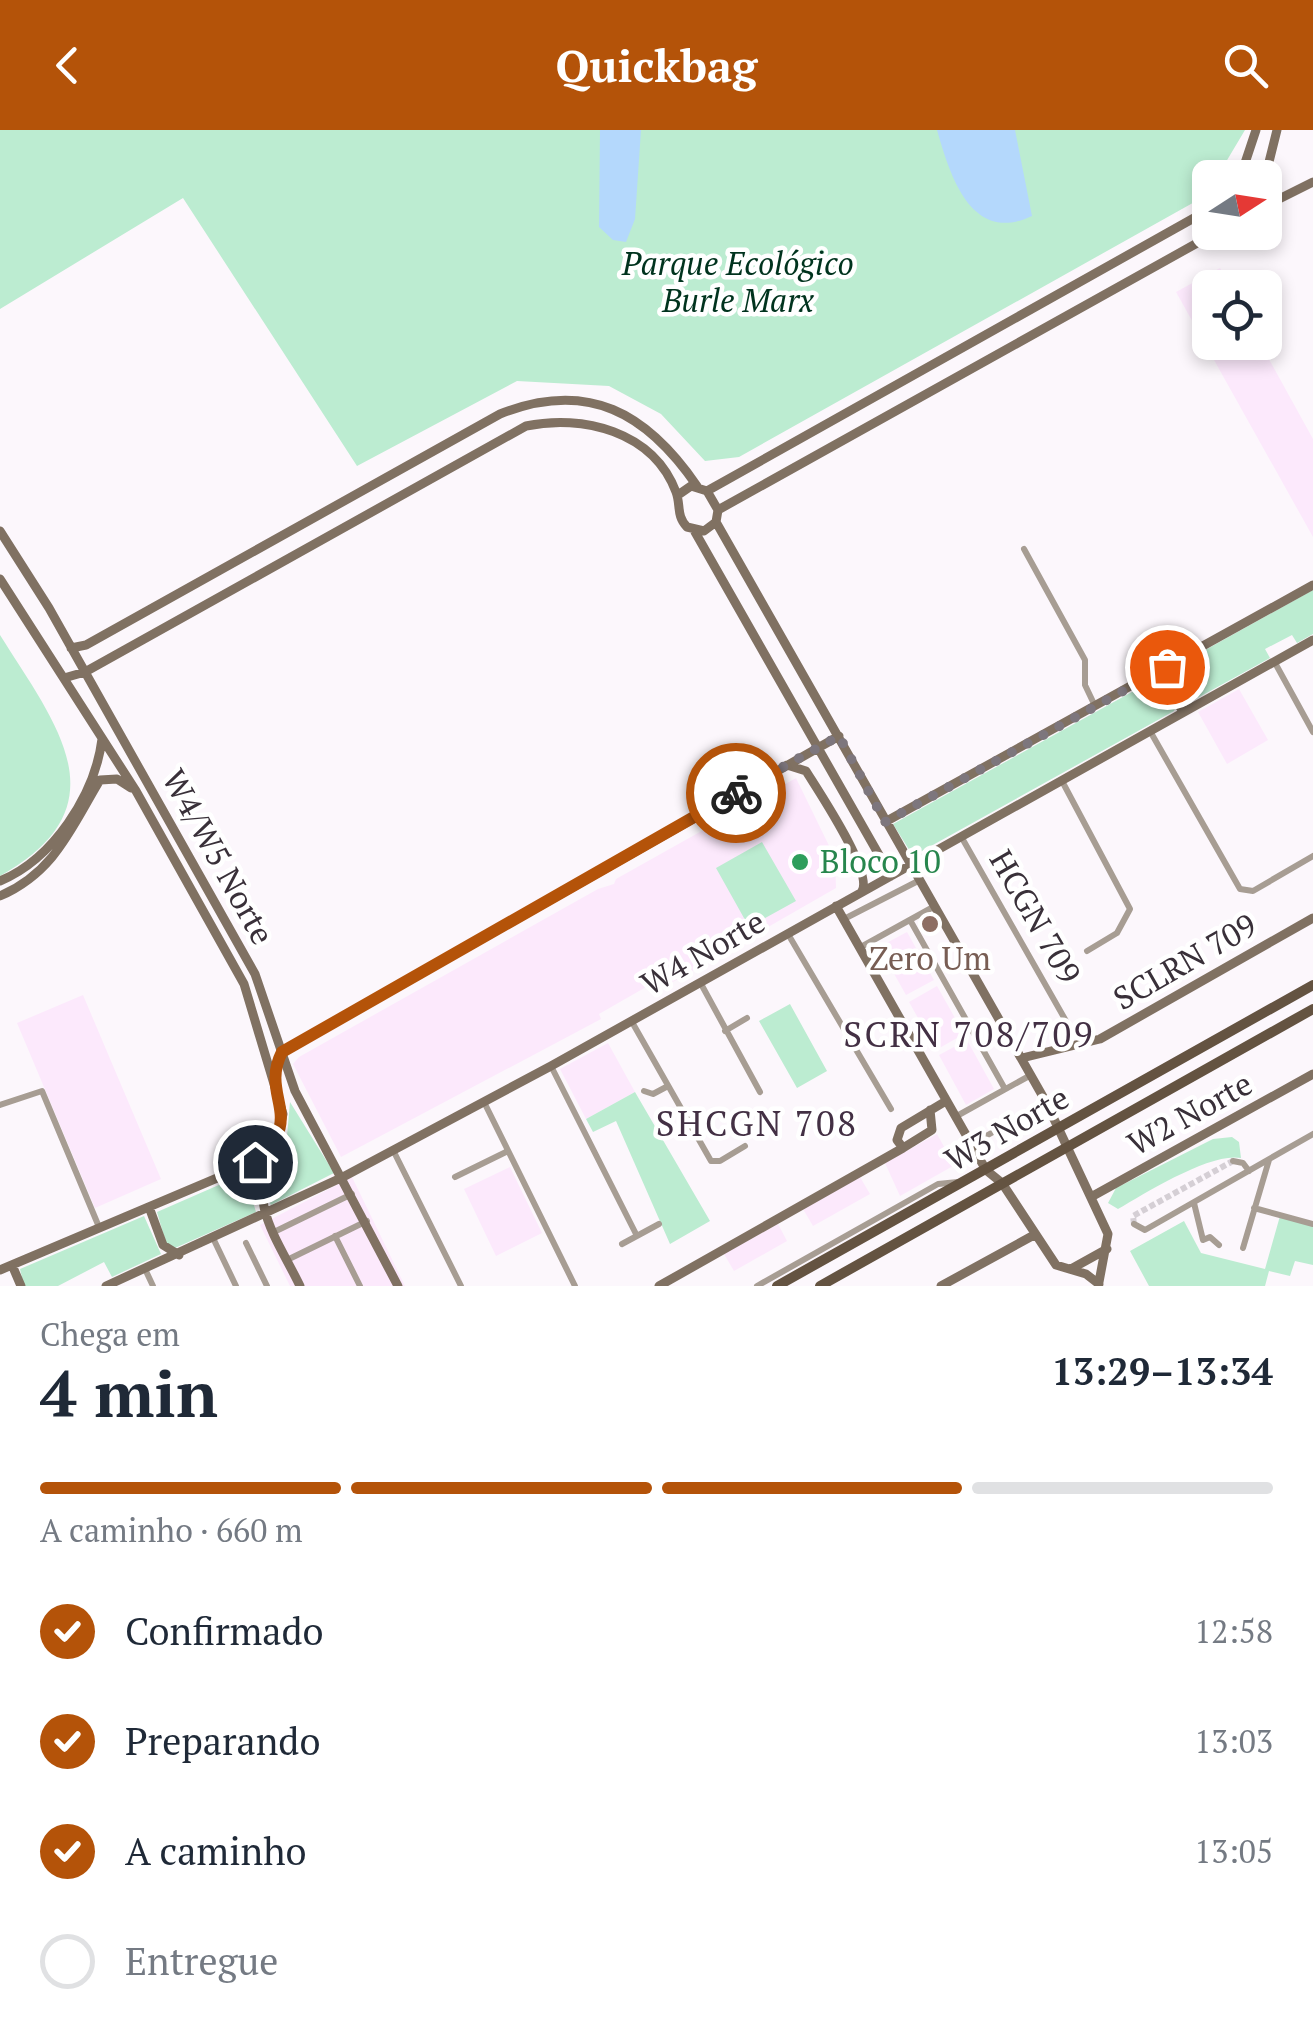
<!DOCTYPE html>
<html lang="pt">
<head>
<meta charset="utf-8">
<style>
	:root { --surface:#fff; --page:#f2f2f3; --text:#1f2937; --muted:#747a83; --line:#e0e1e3; --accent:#b45309 }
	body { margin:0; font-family:"PT Serif",serif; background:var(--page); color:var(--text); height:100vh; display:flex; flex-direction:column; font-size:38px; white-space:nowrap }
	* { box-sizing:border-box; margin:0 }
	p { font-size:32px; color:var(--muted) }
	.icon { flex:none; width:55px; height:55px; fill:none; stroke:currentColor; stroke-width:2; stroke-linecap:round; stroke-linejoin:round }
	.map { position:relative; height:1156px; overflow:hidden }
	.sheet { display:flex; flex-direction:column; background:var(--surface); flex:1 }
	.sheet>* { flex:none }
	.needle { width:65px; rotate:78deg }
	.buttons { position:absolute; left:1192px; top:30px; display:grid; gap:20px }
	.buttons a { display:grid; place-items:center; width:90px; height:90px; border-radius:15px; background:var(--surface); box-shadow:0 5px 15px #0003; font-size:50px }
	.pin { position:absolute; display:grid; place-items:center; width:85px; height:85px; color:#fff; margin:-42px; border:5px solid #fff; border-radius:50%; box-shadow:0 2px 10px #0007 }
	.courier { position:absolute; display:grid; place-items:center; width:100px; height:100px; margin:-50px; border:8px solid #b45309; border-radius:50%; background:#fff; color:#222; box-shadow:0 2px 12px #0007 }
	.summary em { font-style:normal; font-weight:700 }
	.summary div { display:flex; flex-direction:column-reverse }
	.summary { display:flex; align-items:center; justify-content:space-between; height:170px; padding:0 40px }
	h1 { font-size:65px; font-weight:700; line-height:75px }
	.bar { display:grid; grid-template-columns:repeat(4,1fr); gap:15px 10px; align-content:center; height:120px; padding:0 40px }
	.bar i { height:12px; border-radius:8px; background:var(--line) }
	.bar .on { background:var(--accent) }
	.bar p { grid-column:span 4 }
	ol { padding:0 40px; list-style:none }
	li { display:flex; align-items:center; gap:30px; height:110px }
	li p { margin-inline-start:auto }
	li .icon { padding:10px; border-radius:50%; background:var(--accent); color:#fff; stroke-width:4 }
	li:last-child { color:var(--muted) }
	li i { width:55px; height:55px; border:5px solid var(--line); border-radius:50% }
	header { display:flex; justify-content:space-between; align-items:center; height:130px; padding:0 40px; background:var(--accent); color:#fff; font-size:45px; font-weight:700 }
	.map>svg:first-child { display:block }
	.built { fill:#fce9fc }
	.green { fill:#bcecd1 }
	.water { fill:#b4d8fc }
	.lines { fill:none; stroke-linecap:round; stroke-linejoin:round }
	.street-tunnel { stroke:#d5cfd5; stroke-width:6; stroke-dasharray:6 3; stroke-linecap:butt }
	.street { stroke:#a79d93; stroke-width:6 }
	.secondary { stroke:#807162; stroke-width:9 }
	.primary { stroke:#645341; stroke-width:10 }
	.done { stroke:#7d767d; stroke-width:10; stroke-dasharray:0 18 }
	.route { stroke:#b45309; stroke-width:12 }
	.leisure-dot { fill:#2e9e5b; stroke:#fff; stroke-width:4 }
	.education-dot { fill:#8d6e63; stroke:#fff; stroke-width:4 }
	.labels { text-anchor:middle; stroke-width:9; stroke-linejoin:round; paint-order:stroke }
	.park-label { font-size:32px; font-style:italic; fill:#00331e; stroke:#fff }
	.street-label { font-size:32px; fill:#393039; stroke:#fff }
	.leisure-label { font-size:32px; fill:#27864d; stroke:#fff; text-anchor:start }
	.education-label { font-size:32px; fill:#785e54; stroke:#fff }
	.neighbourhood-label { font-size:35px; letter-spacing:2.5px; fill:#433044; stroke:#fff }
</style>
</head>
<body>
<header><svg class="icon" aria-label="back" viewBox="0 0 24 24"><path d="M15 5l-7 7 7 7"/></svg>Quickbag<svg class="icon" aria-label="search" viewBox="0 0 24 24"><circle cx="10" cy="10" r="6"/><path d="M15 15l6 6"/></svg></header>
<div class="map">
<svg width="1313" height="1156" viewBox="0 0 1313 1156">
	<rect width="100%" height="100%" fill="#fcf7fc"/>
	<!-- built -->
	<path class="built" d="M1220 138 1230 157 1210 158V212L1260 213 1313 309V407L1176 162Z
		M1239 559 1268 610 1227 634 1198 582Z
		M796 648 835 728 836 758 671 853 660 849 599 884 601 889 586 897 341 1027 293 934 299 927 598 759 614 754 616 749Z
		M907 802 934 850 906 865 879 817Z
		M937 856 964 904 936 920 909 872Z
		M83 865 161 1049 95 1078 17 893Z
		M967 910 994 959 966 975 939 925Z
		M608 913 635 962 586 989 560 939Z
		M937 1004 947 1022 953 1019 960 1032 900 1066 885 1033Z
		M510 1037 542 1103 496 1126 464 1059Z
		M352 1047 405 1156H290L260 1095Z
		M860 1047 870 1064 813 1096 803 1079Z
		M778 1094 787 1111 734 1141 724 1124Z"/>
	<!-- green -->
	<path class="green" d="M0 0H1245L1217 47 1210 48 1207 65 739 327 705 331 661 284 609 256 517 251 357 336 183 68 0 179Z
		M1313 460V504L1297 513 1292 505 1265 519 1270 528 1192 571 1184 570 1170 545 1173 538Z
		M0 505C55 593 126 676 0 746Z
		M1159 547 1176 575 1174 581 913 726 893 694Z
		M762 712 796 771 749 797 716 738Z
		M790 874 827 941 797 958 759 891Z
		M635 962 710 1091 670 1114 616 991 593 1002 586 989Z
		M290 972 334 1043 271 1075 262 1059 287 1006Z
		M1232 1007 1239 1012 1241 1028C1211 1022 1147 1062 1118 1079L1108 1073 1116 1058 1213 1009Z
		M258 1038 251 1065 256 1082 175 1118 166 1113 157 1082Z
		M144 1086 161 1124 112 1147 104 1132 58 1156H24L20 1139Z
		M1280 1086 1313 1094V1135L1295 1131 1290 1146 1269 1141 1265 1156H1149L1130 1121 1184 1091 1201 1123 1265 1139Z"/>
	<!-- water -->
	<path class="water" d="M600 0H641L635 89 626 112 613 110 599 97Z
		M937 0H1015L1032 86C971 115 950 45 937 0Z"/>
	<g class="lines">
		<!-- street-tunnel -->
		<path class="street-tunnel" d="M1134 1094 1133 1086 1233 1031"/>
		<!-- street -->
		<path class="street" d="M1024 419 1085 530V555L1095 576
			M1274 531 1313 602
			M1150 601 1240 759 1253 761 1313 726
			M1062 651 1130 779 1117 803 1087 821
			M962 708 1066 891
			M844 789 920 750
			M910 790 1005 959
			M788 804 891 979
			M859 818 935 776
			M700 852 760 962
			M632 892 711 1031H720L745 1016
			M725 901 747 888
			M551 936 637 1106
			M644 961 653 964 668 956
			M484 972 575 1156
			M0 975 42 961 99 1097
			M955 987 1031 945
			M972 1014 1046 972
			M393 1020 461 1156
			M1233 1031 1243 1033 1249 1041
			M455 1047 508 1021
			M1194 1073 1203 1110 1210 1107 1219 1115
			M1254 1078 1313 1094
			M1134 1094 1145 1100 1313 1004
			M274 1102 352 1064
			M335 1106 360 1156
			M213 1108 236 1156
			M246 1113 267 1156
			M622 1114 659 1094
			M1243 1118 1269 1030
			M287 1130 367 1091
			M145 1139 153 1156
			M757 1156 938 1054 958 1052"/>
		<!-- secondary -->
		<path class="secondary" d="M1240 48 1256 0
			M1265 48 1277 0
			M1265 76 1313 52
			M707 361 1210 79
			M718 380 1217 102
			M716 392 1046 972 1108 1104 1099 1152
			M0 401 49 478 255 844 295 961 398 1156
			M695 402 891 746
			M0 449 136 661 244 854 283 984 277 1011 255 1032 0 1140
			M71 518 86 515 500 284C588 249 647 283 697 356
			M1160 540 1183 582
			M64 548 85 542 526 296C582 284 653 301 676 362 681 375 676 386 687 397L704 401 716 392 718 380 707 361 691 356 678 365
			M787 635 806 641C819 662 873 742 862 761
			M885 692 1313 455
			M0 751C53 729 95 665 102 609
			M0 766C55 742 71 698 100 650L117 649 131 658
			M836 776 986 1040 1002 1053 1056 1135 1086 1144 1099 1154
			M281 923 839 606
			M1022 928 1100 909 1313 788
			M930 980 932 1000 903 1018 897 1010 901 998 946 971
			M271 1022C246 1072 278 1110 300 1156
			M1091 1067 1313 944
			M149 1077 163 1115 179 1125
			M12 1135 21 1156
			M1071 1139 1107 1119
			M106 1156 343 1047 551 936 1313 510
			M659 1156 903 1018
			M941 1156 1034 1105"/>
		<!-- primary -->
		<path class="primary" d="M777 1156 1313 855
			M820 1156 1313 879"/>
	</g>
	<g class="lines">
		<!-- done -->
		<path class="done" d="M736 663 839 606 885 692 1167 537"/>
		<!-- route -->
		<path class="route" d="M255 1032C308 987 259 967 282 922L736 663"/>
	</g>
	<!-- markers -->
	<circle class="leisure-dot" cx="800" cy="732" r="10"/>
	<circle class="education-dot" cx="930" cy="794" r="10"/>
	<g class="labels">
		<!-- park labels -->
		<g class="park-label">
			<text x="738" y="145">Parque Ecológico<tspan x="738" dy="37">Burle Marx</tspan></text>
		</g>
		<!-- street labels -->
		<g class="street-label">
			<text transform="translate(218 727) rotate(61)" y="11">W4/W5 Norte</text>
			<text transform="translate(1035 787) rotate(60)" y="11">HCGN 709</text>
			<text transform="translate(703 823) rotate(-30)" y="11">W4 Norte</text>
			<text transform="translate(1185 832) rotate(-30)" y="11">SCLRN 709</text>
			<text transform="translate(1190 984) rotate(-29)" y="11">W2 Norte</text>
			<text transform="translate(1007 999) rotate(-30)" y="11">W3 Norte</text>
		</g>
		<!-- leisure labels -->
		<g class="leisure-label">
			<text x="820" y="743">Bloco 10</text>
		</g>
		<!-- education labels -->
		<g class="education-label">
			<text x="930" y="840">Zero Um</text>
		</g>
		<!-- neighbourhood labels -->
		<g class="neighbourhood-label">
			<text x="969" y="917">SCRN 708/709</text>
			<text x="757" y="1006">SHCGN 708</text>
		</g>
	</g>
</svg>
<div class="buttons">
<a><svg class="needle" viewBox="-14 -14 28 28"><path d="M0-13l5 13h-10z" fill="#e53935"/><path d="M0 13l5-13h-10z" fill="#747a83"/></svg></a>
<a><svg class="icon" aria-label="locate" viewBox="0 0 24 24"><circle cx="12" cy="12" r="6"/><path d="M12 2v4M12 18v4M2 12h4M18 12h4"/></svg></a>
</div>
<div class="pin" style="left:1167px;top:537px;background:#ea580c"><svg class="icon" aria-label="bag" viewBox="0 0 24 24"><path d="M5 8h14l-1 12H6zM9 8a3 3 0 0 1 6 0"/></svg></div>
<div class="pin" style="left:255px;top:1032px;background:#1f2937"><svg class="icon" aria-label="home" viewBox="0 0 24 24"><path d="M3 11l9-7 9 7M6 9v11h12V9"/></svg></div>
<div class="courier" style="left:736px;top:663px"><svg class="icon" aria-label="bike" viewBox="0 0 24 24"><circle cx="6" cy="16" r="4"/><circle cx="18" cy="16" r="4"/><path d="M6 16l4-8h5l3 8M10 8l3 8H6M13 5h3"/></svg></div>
</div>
<section class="sheet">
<div class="summary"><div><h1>4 min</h1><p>Chega em</p></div><em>13:29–13:34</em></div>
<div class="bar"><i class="on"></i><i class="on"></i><i class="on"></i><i></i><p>A caminho · 660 m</p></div>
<ol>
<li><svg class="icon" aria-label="check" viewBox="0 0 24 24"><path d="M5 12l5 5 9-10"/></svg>Confirmado<p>12:58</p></li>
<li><svg class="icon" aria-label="check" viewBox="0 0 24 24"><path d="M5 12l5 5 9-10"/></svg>Preparando<p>13:03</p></li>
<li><svg class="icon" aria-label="check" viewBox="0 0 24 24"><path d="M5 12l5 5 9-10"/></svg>A caminho<p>13:05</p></li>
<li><i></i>Entregue</li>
</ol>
</section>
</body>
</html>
